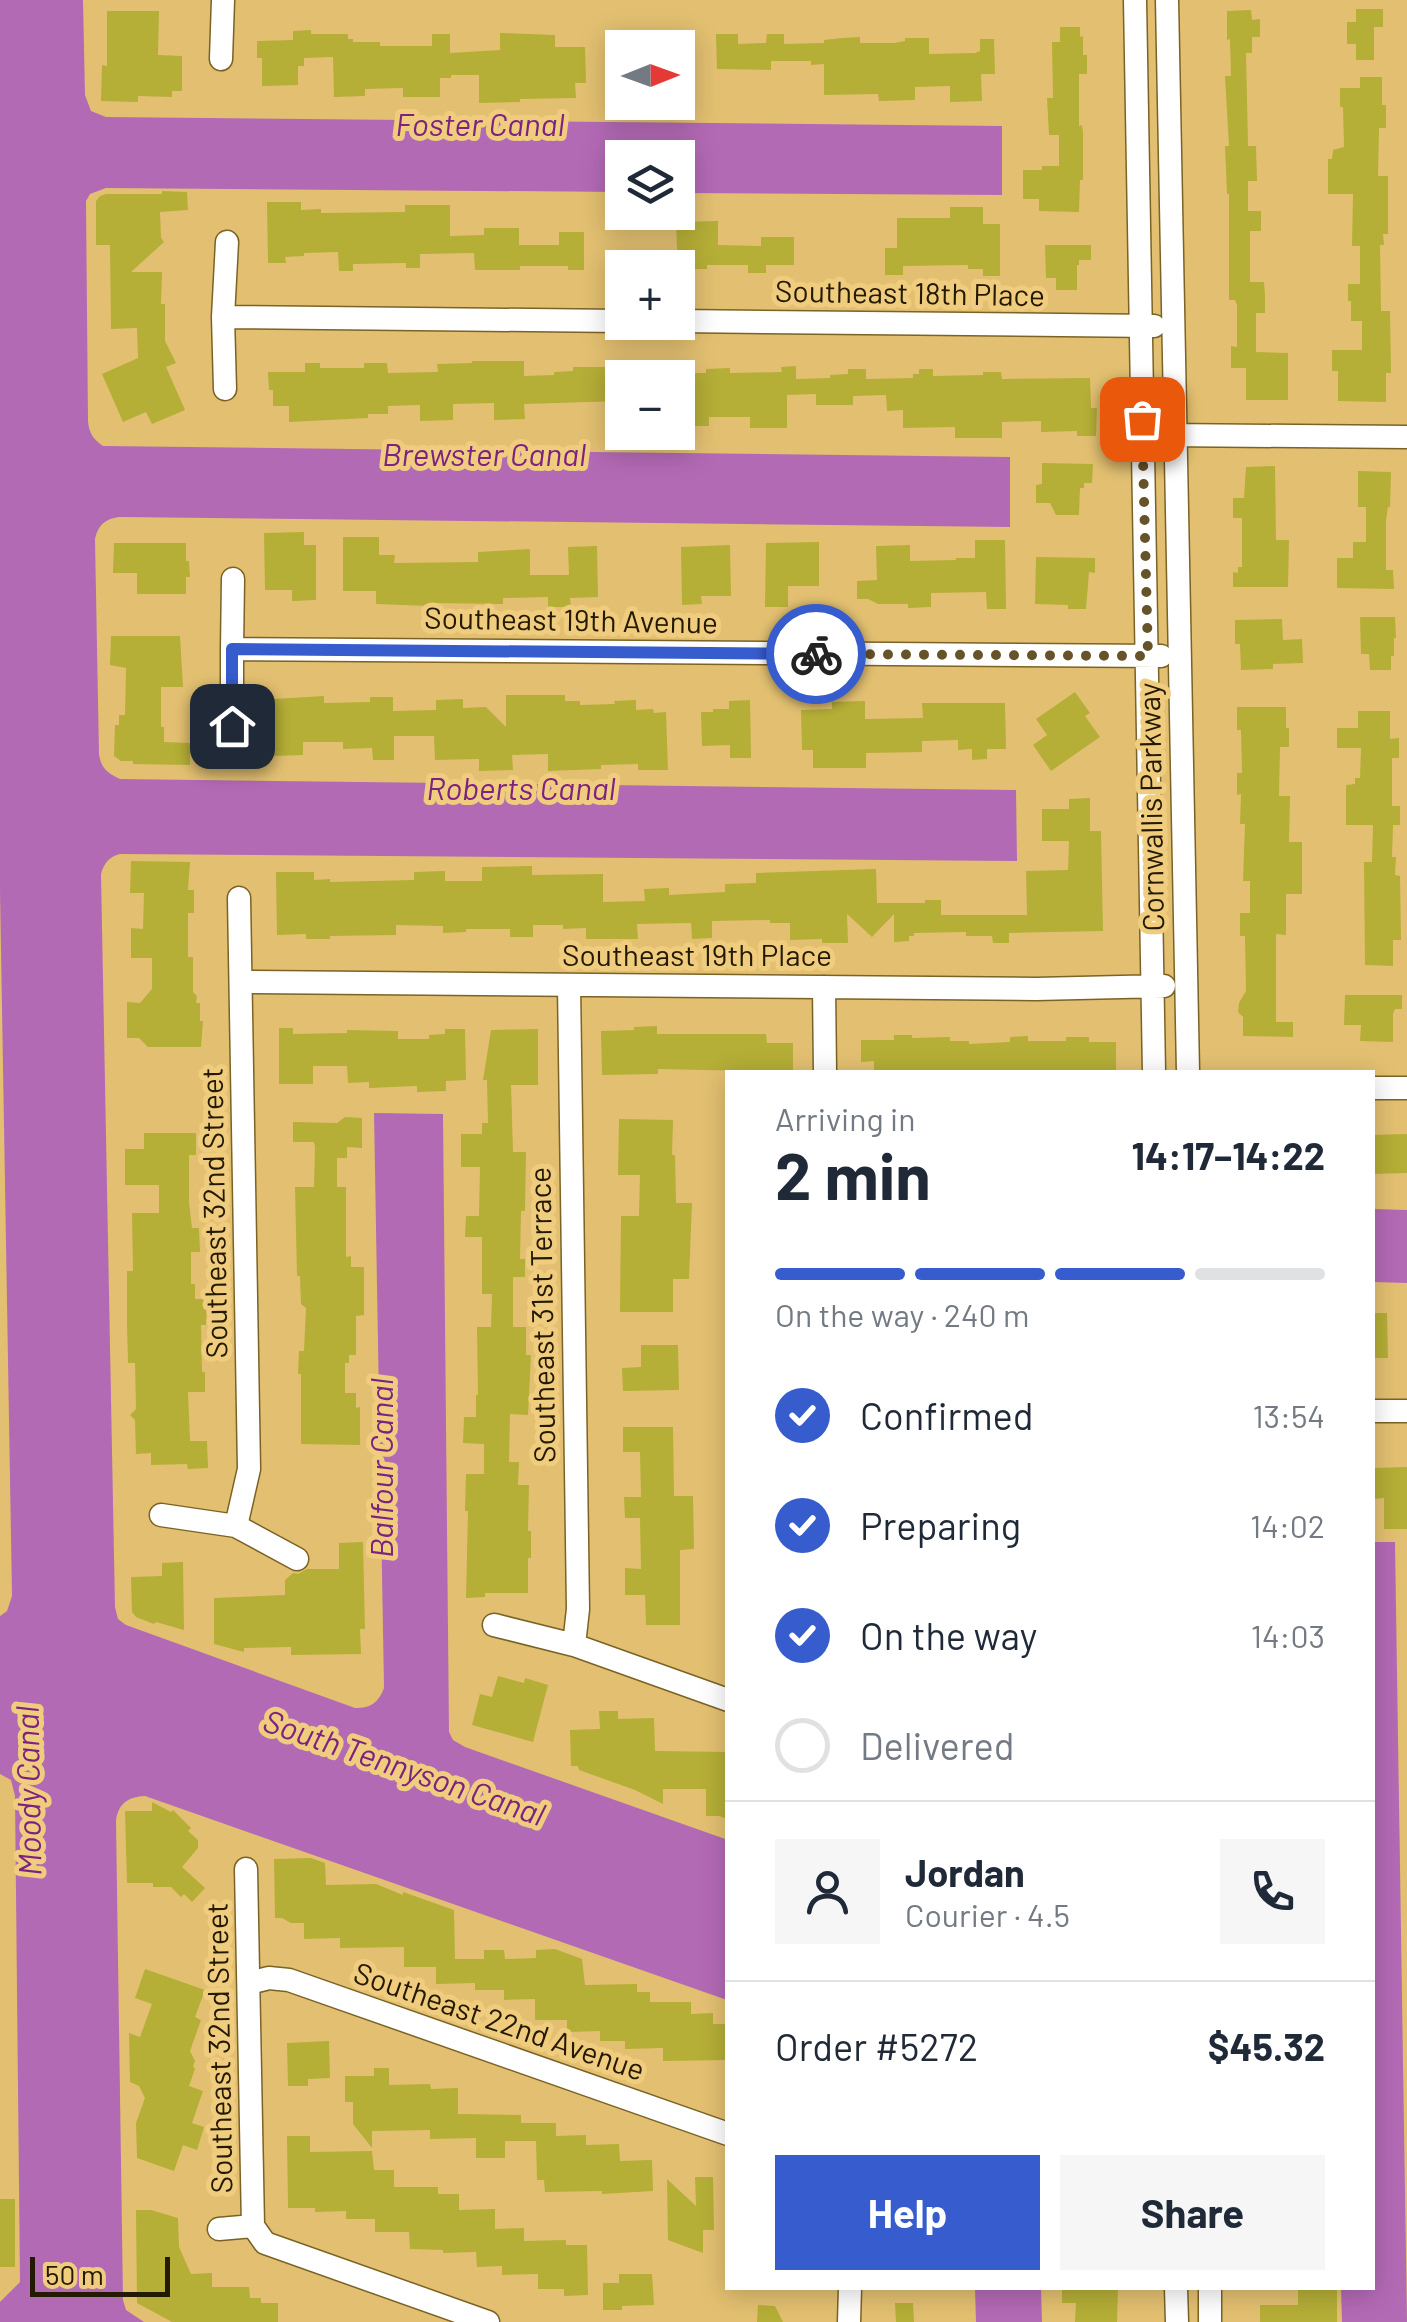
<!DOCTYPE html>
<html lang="en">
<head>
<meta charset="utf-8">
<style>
	:root { --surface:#fff; --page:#f6f6f7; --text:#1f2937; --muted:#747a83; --line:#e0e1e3; --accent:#365ccd }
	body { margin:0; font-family:Barlow,sans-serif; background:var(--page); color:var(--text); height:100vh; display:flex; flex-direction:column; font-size:38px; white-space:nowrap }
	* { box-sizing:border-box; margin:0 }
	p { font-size:32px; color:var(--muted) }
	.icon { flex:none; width:55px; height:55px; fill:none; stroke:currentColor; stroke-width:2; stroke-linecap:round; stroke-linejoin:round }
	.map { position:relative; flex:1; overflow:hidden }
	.sheet { position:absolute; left:725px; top:1070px; width:650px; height:1220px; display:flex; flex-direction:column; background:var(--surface); border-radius:0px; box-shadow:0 5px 25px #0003 }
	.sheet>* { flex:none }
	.needle { width:65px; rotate:89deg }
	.tools { position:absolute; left:605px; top:30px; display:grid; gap:20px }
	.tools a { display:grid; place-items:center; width:90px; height:90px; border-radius:0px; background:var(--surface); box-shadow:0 5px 25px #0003; font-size:50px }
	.scale { position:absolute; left:30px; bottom:25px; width:140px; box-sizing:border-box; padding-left:10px; border:5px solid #241902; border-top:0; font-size:28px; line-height:35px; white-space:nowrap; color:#241902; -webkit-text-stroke:8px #f0cd7e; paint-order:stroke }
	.pin { position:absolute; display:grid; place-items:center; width:85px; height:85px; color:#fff; margin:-42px; border-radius:20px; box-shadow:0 5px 15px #0006 }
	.courier { position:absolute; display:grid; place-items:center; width:100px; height:100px; margin:-50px; border:8px solid #365ccd; border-radius:50%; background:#fff; color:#222; box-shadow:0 2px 12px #0007 }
	.overview em { font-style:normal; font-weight:700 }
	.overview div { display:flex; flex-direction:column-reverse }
	.overview { display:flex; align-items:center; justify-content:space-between; height:170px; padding:0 50px }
	h1 { font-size:65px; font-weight:700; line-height:75px }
	.bar { display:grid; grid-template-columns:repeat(4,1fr); gap:15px 10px; align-content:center; height:120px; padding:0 50px }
	.bar i { height:12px; border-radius:8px; background:var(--line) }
	.bar .on { background:var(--accent) }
	.bar p { grid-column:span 4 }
	.line { display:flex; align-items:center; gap:25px; padding:0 50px; border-top:2px solid var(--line) }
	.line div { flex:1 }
	.round { display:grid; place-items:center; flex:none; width:105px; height:105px; border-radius:0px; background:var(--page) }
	ol { padding:0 50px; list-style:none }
	li { display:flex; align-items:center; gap:30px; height:110px }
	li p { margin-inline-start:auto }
	li .icon { padding:10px; border-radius:50%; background:var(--accent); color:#fff; stroke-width:4 }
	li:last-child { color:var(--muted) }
	li i { width:55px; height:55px; border:5px solid var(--line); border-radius:50% }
	.cta { display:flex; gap:20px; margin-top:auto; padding:20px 50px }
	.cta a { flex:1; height:115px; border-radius:0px; background:var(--accent); color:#fff; font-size:40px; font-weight:700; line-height:115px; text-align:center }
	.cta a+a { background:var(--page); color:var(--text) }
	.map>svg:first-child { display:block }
	.water { fill:#b36ab5 }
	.building { fill:#b5ae37 }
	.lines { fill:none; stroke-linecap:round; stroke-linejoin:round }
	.minor-casing { stroke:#7b6225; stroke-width:25 }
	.minor { stroke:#fff; stroke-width:22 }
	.done { stroke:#675329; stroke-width:10; stroke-dasharray:0 18 }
	.route { stroke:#365ccd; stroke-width:12 }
	.labels { text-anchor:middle; stroke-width:10; stroke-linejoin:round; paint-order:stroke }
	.street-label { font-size:30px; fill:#241902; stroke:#f0cd7e }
	.water-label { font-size:32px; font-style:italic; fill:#7c2281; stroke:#f0cd7e }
</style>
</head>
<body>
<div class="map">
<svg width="1407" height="2322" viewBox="0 0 1407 2322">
	<rect width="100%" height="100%" fill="#e3c071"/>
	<!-- water -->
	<path class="water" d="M0 0H83L85 95 91 111 106 117 1002 126V195L678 193V158H622V192L106 188 90 194 86 201 88 421C89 433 93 439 103 446L1010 457V527L119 517C105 519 98 525 95 539L99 754C101 768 107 773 120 779L1016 790 1017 861 120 854C109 857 104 863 101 874L115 1607 118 1619 126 1625 355 1708C371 1708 378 1703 384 1688L374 1113 443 1114 449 1732 453 1740 465 1747 728 1840 727 2000 145 1796C128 1797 119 1803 116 1820L123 2300 126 2310 144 2322H0V2302L20 2282 15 1796 11 1780 0 1774V1616L7 1611 12 1596 0 891Z
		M1373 1209 1407 1210V1283L1373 1282Z
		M1372 1542H1395L1407 2322H1342L1341 2288H1372Z
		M975 2288H1041L1042 2322H976Z"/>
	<!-- building -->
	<path class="building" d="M1356 9H1383V27H1374V60H1356V44H1347V22H1356Z
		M1251 10 1252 20 1260 19V37H1252V53H1246L1248 146H1256L1257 181H1248V211H1261V231H1250V282H1264L1265 296V313H1256V352L1288 353V400H1246V368H1231V346L1237 347V305L1235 300H1229V194H1227L1225 146H1229L1225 76H1231L1230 39 1227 40V11Z
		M107 11H159L158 55 182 56V91H172V97L138 96V102L101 101 102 65 107 66Z
		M1060 27H1080V37L1083 36V55H1087V74H1079V126L1082 125 1083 132V180H1080L1079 212 1039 211V199H1023V170H1042V166H1059V135H1049L1047 98H1053L1052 42H1060Z
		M311 30V34H348V39H353V42H380V46H432V34H450V53L500 50V33L555 35V47H585L586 83H575L576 98 520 99V102L479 103V75H451V78H440V97H403V88L365 89V96L334 97 333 57 304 58V66H298V85L262 86V58H257V41L293 40V31Z
		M716 34H738V44L766 43 767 34H784V44L824 43V40L842 38 860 37V43H894L905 41V38H929V54L975 53 980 51V39H994L995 74H981L982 101 950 102V86L915 87V100L879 101 878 94 824 95V64L811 65V61H771V70L717 69Z
		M1360 77H1382V105H1386V128H1379L1378 176H1388V234H1383L1384 245H1380L1381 311H1390L1391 373H1386V402L1338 401V371H1332V350H1362V321H1351V301H1348V284H1360V246H1352L1353 194H1328V159H1332L1333 150 1344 147 1343 107H1340V88H1360Z
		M162 191 187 192 188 210 160 212 161 238 164 242 131 272H162L161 304H165V341L176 363 166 367 185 410 152 424 146 412 123 422 102 374 138 358 137 328 111 329 110 245H96V201L100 196 106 194H162Z
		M267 202H301V210L321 209V213L405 212V205H450V236L484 235V228H519V245H559V232H584V270H568V266H520V270H475L474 253 420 254V268H406V263L353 264V271H339L338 252 304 253V256L285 257 286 263H268Z
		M950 207H983V224H1000V276H983V269H968V265L903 266V275H885V248H897V218H950Z
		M718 221V245L761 246V237H794V265H766V273H748V265H707V269H695V273H678L676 222Z
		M1045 245H1091V260H1079V265H1077V290H1056V278H1046Z
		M472 361H524V376L554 375V372L573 371V367H622V401L524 404 525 419 494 420V403L453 404V420L420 421V405L388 406V414H368V418L289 422V406H273V390H269L268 372H305V363H320V368H364V363H387L388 373 438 372 437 364 472 363Z
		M796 366V379L830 378V375L848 374V369H866V379L913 378V374H919V369H933V376L983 375V372H1001L1002 379 1090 378 1091 408H1097L1096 436H1077V431L1041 432V421L1002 422V438H955V427L903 428V410L887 411 886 395 853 396V405H816V394L787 395V428H750V417H709V426H680L679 373H706V369L730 368V373L782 372 781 367Z
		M1042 463 1093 464 1092 483H1084V488H1080L1079 515H1056L1050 503H1036V485L1042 484Z
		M1275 466 1276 540H1289L1288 587H1233V572L1238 573V567H1242V518H1233V498H1244L1246 467Z
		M1358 471 1391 472 1390 507H1388L1386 521V570H1393L1394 589 1337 588V558H1353V542H1366V507H1358Z
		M304 532V545H316V600L292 601V590H265L264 533Z
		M343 537H379V555H395L394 563 478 562V552L530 549V575H569L568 547 597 546 598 597 570 598 571 607H548V597L503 598V604L430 603V606L376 604V591H343Z
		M975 540H1005L1006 609H987L986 592 931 593V607L908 608V604H878L868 599H857V581L877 580 876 546 910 545V561L956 560V558H975Z
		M819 542V586H788V607H765L766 543Z
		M114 543H186V561H189L190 577H186V594H137V573H113Z
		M730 545 731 596H701L702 604 682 605 681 547Z
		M1036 557 1095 558V573L1089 572 1086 609H1068V605L1035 604Z
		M1360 617H1395L1396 638H1394V656H1391V670H1370L1369 654H1361Z
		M1282 619 1283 640 1302 639 1303 663 1273 664V669L1241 670 1240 644H1235V620Z
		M111 636H180L183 687H161V727H164V742L190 743V765L133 764V761H121L114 756 115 725H119V715H125L126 668 110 665Z
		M1075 692 1090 713 1085 716 1100 737 1051 771 1033 745 1047 735 1036 719Z
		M506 695H565V701H580V705L615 704 614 701 636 700V710L653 709 654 713 666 712 668 770H638V764L601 765V769L548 771V754L512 755 513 770 479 771V759L435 760 434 736H394V760H373L372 748 343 749V742H303V755L273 756 274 699 324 696V703L370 702V697H393V711L436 710V700L463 699V708L486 707 506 727Z
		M750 700 751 758H730V745L702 746 701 712H713V709H729V701Z
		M865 701V719L923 718 922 703H1005L1006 749H987V759L972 760V749L958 750V740L922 741V752L866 753V768H813V750H802L801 710 832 709V702Z
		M1237 707H1286V728H1289V747H1280L1279 796H1290L1289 842H1302V894H1286V935L1276 934V1022H1293V1037L1243 1036V1017L1238 1012 1239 1003 1246 991 1245 936H1240V913H1250V881H1243L1245 824H1240L1241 794 1237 795V773H1242L1241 730H1237Z
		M1358 711H1390V739L1399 738V758H1392V806H1400V825H1393L1392 857H1396L1395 875 1400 876 1401 940H1393V966L1365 965 1364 862H1372L1373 825H1346V785L1355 784V778H1360L1361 748H1337V728H1358Z
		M1090 798V831H1101L1103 931 1009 933V943H993L992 936H966V932L914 933V936H909V941L894 942V914L872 937 847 914 848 943H822V939L790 940V923H770V920L712 921V938L692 939 691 923 637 924 638 939H586V928L563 929V925H533V937H510V929H466V932L443 933V926L396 925V935L330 936V939H306V934L277 935 276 872H314V880L330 879V882L414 880V872L445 871V881H482V867L532 866V875L603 874V902L645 901 644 889 669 888V895L725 892V884L756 883V873L876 869 877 903H925V900H941V915H1027L1026 871 1068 870 1069 841H1042V809H1069V799Z
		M131 861 190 862 188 890H194V913H188V957H193V992L197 996 196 1003H200V1021H203L201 1047H148L139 1038H127V1002L140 1003 152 989V958H131V928L143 929 144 893H130Z
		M1345 995H1402V1009H1395L1393 1014V1042L1360 1041 1361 1025H1344Z
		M657 1026V1034H766L767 1043H793V1072L658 1069V1074L602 1075 601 1031 634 1030V1027Z
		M279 1028H293V1034L347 1033V1030L398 1031V1039H429V1035L445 1034V1029H465L466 1080 446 1081V1091L417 1092V1086L369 1088V1082L348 1083 347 1066H313V1084H279Z
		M538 1029V1085H511L513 1152H526L525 1211H521L520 1259H525V1277H513V1327H526V1355H531L528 1415 510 1414 509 1462H519L518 1485H529L528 1531H531V1558H528V1593H485V1597L466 1598 468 1511H465L466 1474H484V1444L463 1443 464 1417H476V1395H478L477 1327H491L492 1294H482V1237H465L466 1216H479L480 1167H461V1134H482V1123H488L487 1080H483L491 1030Z
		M894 1035H912V1038L950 1037V1041H969V1044L1010 1042V1037L1028 1036V1041H1066V1037H1089V1042H1116V1072H874V1061L861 1062V1040H894Z
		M345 1117 362 1118V1148L347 1147V1158H337V1187H346V1257L351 1256V1267H364V1315L356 1316V1355H349V1363H345V1393H356V1408L360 1407V1445L301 1444V1374H298L299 1351H304L306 1308 301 1304 300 1276H297L295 1187H314L315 1147 314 1142H293V1122L337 1123Z
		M619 1119 673 1120 672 1155H675L676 1203H692L689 1279H673V1312H620L621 1216H639L640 1175H618Z
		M144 1133H196V1155H189V1202L192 1228H199L200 1252H191V1284H195V1299H207L206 1325H201L202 1372H205V1392H188L190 1441H207L208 1468 188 1469 187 1464 151 1465V1453L136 1454 135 1420 130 1415 136 1409 135 1363H128L127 1325V1271H133L132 1213H159V1185H125V1149H144Z
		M1407 1134V1173L1372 1174V1135Z
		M1372 1313H1387L1388 1358H1372Z
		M641 1345H678L679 1390 623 1391 622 1368 641 1367Z
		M623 1427H673L674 1496H693L694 1549 680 1550V1625H646L645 1595H625V1568L641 1569 640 1518H625L624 1497H641L640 1452H623Z
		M1407 1467V1529H1384V1498L1374 1499 1373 1468Z
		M363 1542 365 1629H360L361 1654 291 1655V1647L244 1648V1652L214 1644V1598L285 1595V1580L293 1573 298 1574 307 1569H339V1543Z
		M183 1562 184 1630 156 1622 154 1624 136 1617 132 1612 131 1577 162 1576V1563Z
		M498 1676 524 1683 525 1678 548 1685 533 1742 472 1725 480 1694 492 1697Z
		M599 1711H618V1719L654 1718 655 1751 727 1752 728 1819 719 1816H706V1789H663V1804L635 1790 579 1770 578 1766H571L570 1730 600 1729Z
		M152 1802 171 1812 173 1810 191 1828 188 1831 198 1840V1848L182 1867 205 1888 192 1902 184 1894 181 1897 171 1887H153V1883H127L125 1811H152Z
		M311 1858 325 1863 326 1885 376 1884 403 1895V1892L454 1910 455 1959H484V1950H504L505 1959 536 1958V1950L555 1949 582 1959 585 1985 637 1984V1992H650V2002H691V2014L713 2013V2024H728V2060L663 2061V2048L625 2049V2041H600V2031L567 2032V2020H535V1999L504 2000V1990H475V1983L436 1984V1967H404V1947L340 1948V1938L304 1939V1923H291L282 1918H275L274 1859Z
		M145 1969 205 1990 195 2017 201 2020 190 2051 195 2061 193 2066 195 2069 189 2086 203 2091 192 2123 204 2127 197 2150 183 2145 174 2171 137 2158 136 2123 145 2098 139 2086 130 2082 129 2033 140 2037 152 2004 135 1998Z
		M329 2041 330 2078 308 2079V2086H288L287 2043Z
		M374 2068H389V2085L430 2084 431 2089 458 2088V2114L521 2115V2123H556V2136L586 2135V2145L619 2144 620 2161 652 2160 653 2191 602 2194V2191L545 2192 544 2180H537L536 2141H505V2158H476V2138L430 2139V2130L372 2131V2148L353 2124V2102H345V2076H374Z
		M287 2136H310V2152L372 2151 374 2170H394V2187H438V2194H459V2210L495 2209V2229L524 2228V2241L566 2240V2245H587L588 2295 564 2296V2289H538V2274L502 2275V2266L477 2267 476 2252 443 2253V2250L410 2249 409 2232H375V2219H346V2211L315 2212V2208H288Z
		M695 2177H713L714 2230H703V2253L668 2240 667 2179 696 2206Z
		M0 2199H15V2267H0Z
		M136 2210H151L178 2218 179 2247 191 2274 212 2273V2287H249L250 2298H261V2303H278V2322H172L137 2303Z
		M619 2274H652L654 2305 622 2306V2310H603V2283H619Z
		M1062 2288H1118L1117 2322H1075L1076 2303H1062Z
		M1298 2288H1337V2322H1260V2305H1298Z
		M895 2303H913L914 2322H896Z
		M758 2305 775 2306 783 2322H757Z"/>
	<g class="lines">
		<!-- minor casing -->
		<g class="minor-casing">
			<path id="minor" d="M1135 0 1154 1072
				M1167 0 1188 1072
				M221 59 223 0
				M227 242 223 317 622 321
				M223 317 225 389
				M678 321 1154 326
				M1166 435 1407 437
				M232 649 233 579
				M232 726V649L1161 656
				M239 898 249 1469 236 1526 297 1559
				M242 982 1036 989 1164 986
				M569 985 578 1609 574 1645
				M824 987 825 1072
				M1372 1088H1407
				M1372 1411H1407
				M161 1515 236 1526
				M494 1625 574 1645 728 1700
				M246 1869 253 2226
				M249 1983 269 1978 289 1980 728 2134
				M253 2226 265 2243 488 2322
				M219 2229 253 2226
				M1176 2288 1177 2322
				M1210 2288V2322
				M849 2322 850 2288"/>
		</g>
		<!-- minor -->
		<use href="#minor" class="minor"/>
	</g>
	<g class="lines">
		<!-- done -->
		<path class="done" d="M816 654 1148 656 1142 419"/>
		<!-- route -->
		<path class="route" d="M232 726V649L816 654"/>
	</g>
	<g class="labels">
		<!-- street labels -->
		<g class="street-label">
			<text transform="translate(910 294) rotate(1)" y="10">Southeast 18th Place</text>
			<text transform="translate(571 621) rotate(1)" y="10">Southeast 19th Avenue</text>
			<text transform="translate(1152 807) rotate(-91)" y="10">Cornwallis Parkway</text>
			<text x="697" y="966">Southeast 19th Place</text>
			<text transform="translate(215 1213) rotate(-91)" y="10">Southeast 32nd Street</text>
			<text transform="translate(543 1315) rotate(-91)" y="10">Southeast 31st Terrace</text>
			<text transform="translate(499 2022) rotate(19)" y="10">Southeast 22nd Avenue</text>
			<text transform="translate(220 2048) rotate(-91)" y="10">Southeast 32nd Street</text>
		</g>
		<!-- water labels -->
		<g class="water-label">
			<text x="480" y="136">Foster Canal</text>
			<text x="484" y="466">Brewster Canal</text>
			<text x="521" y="800">Roberts Canal</text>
			<text transform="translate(382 1468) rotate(-90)" y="11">Balfour Canal</text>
			<text transform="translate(404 1768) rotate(19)" y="11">South Tennyson Canal</text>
			<text transform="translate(29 1791) rotate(-91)" y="11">Moody Canal</text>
		</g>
	</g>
</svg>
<div class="tools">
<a><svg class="needle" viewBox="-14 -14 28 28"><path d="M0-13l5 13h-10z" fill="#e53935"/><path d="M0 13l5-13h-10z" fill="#747a83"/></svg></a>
<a><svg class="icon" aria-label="layers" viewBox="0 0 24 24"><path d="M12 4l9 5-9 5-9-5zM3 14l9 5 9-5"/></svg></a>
<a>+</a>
<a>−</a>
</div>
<div class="scale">50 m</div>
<div class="pin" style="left:1142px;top:419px;background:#ea580c"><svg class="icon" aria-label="bag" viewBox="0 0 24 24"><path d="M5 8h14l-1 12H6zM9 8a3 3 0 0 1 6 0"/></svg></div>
<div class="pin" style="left:232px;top:726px;background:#1f2937"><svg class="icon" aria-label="home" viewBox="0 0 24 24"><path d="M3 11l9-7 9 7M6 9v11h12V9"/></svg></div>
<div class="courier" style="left:816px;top:654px"><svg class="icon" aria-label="bike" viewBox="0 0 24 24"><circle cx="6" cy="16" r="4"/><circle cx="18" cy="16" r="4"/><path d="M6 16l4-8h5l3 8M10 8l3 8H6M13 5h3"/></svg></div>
<section class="sheet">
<div class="overview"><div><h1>2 min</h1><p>Arriving in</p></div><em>14:17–14:22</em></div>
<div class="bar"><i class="on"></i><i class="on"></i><i class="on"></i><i></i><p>On the way · 240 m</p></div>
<ol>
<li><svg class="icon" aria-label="check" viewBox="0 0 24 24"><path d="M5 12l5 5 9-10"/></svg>Confirmed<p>13:54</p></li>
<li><svg class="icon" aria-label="check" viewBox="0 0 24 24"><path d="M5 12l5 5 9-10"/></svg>Preparing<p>14:02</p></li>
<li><svg class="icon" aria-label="check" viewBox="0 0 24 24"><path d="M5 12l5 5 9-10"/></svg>On the way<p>14:03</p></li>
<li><i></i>Delivered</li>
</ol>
<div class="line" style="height:180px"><a class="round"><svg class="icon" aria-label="person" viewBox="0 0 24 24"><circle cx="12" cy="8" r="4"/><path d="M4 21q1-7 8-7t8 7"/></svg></a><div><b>Jordan</b><p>Courier · 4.5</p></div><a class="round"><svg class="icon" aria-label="phone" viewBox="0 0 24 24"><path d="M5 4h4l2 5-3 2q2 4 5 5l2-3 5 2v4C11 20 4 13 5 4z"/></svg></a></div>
<div class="line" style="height:130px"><div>Order #5272</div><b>$45.32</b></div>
<div class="cta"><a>Help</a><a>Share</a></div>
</section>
</div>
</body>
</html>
